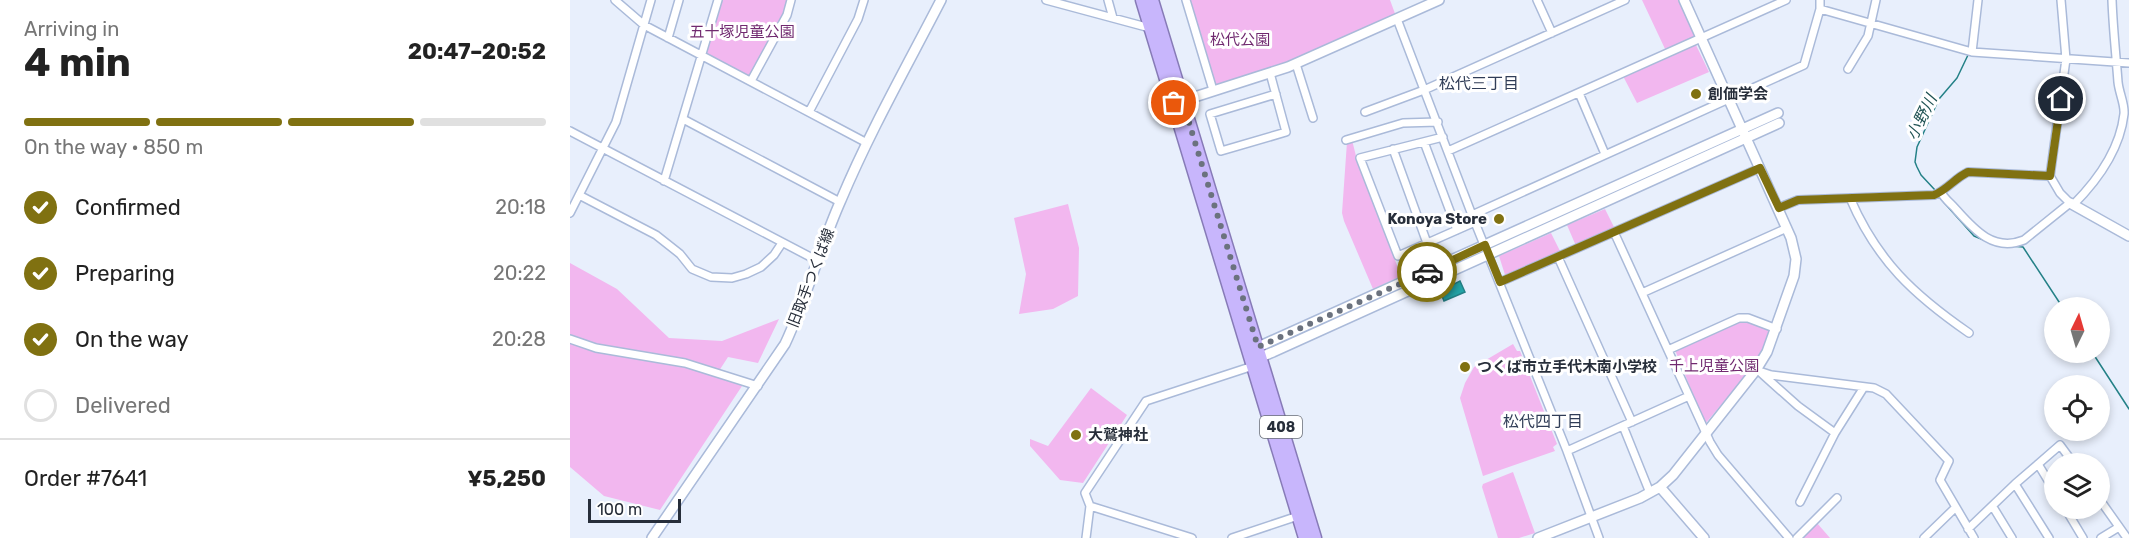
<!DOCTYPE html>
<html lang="en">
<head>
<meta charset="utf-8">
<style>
	:root { --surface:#fff; --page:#f6f6f6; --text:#222; --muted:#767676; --line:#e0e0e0; --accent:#807111 }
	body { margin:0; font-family:Rubik,"Noto Sans JP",sans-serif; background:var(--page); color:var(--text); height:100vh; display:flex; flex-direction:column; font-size:22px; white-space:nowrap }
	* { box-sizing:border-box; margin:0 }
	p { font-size:20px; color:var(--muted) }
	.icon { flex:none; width:33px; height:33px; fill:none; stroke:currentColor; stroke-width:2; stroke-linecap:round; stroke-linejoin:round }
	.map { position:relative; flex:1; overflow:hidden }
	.sheet { display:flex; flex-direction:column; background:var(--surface); width:570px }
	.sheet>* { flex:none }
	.needle { width:39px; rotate:5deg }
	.fabs { position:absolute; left:1474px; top:297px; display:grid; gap:12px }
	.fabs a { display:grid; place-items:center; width:66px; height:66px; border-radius:50%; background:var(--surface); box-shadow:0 3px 9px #0003; font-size:30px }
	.scale { position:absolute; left:18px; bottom:15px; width:93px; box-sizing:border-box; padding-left:6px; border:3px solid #272e3a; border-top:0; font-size:16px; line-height:21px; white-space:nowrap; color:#272e3a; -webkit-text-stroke:4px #fff; paint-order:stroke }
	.pin { position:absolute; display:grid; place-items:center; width:51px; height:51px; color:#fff; margin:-26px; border:3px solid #fff; border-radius:50%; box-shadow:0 2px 6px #0007 }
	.courier { position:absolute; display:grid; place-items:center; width:60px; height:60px; margin:-30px; border:4px solid #807111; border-radius:50%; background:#fff; color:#222; box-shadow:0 2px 8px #0007 }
	.headline em { font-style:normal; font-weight:700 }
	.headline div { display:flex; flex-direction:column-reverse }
	.headline { display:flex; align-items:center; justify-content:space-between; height:102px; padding:0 24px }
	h1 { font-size:39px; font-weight:700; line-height:45px }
	.bar { display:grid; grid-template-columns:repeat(4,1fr); gap:9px 6px; align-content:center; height:72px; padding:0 24px }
	.bar i { height:8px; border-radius:4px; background:var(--line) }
	.bar .on { background:var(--accent) }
	.bar p { grid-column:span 4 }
	.line { display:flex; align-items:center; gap:15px; padding:0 24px; border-top:2px solid var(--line) }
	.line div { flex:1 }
	ol { padding:0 24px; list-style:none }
	li { display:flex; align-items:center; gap:18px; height:66px }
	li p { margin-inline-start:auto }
	li .icon { padding:6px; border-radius:50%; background:var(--accent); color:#fff; stroke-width:4 }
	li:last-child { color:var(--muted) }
	li i { width:33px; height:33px; border:3px solid var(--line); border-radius:50% }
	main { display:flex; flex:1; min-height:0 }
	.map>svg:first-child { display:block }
	.green { fill:#f2b7ef }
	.water { fill:#23a5a8; stroke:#248187; stroke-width:1.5 }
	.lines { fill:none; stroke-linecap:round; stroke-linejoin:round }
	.stream { stroke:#248187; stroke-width:1.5 }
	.minor-casing { stroke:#aabad9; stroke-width:10 }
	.tertiary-casing { stroke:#aabad9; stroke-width:12 }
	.trunk-casing { stroke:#877bb7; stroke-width:15 }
	.minor { stroke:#fff; stroke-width:7 }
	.tertiary { stroke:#fff; stroke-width:9 }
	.trunk { stroke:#c8b6fc; stroke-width:12 }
	.done { stroke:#6b727e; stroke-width:6; stroke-dasharray:0 10.8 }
	.route { stroke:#807111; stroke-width:8 }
	.poi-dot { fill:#807111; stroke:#fff; stroke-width:2 }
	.labels { text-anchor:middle; stroke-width:6; stroke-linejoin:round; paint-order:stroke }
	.shield { fill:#fff; stroke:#686d75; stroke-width:1.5 }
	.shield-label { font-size:14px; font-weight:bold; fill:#272e3a }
	.park-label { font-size:15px; fill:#712a70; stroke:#fff }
	.poi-label { font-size:15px; font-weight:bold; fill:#272e3a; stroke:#fff; text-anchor:start }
	.street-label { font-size:15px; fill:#272e3a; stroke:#fff }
	.neighbourhood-label { font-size:16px; fill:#303d57; stroke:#fff }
	.water-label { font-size:16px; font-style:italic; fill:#205354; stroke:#fff }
</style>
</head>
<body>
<main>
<section class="sheet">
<div class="headline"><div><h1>4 min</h1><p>Arriving in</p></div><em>20:47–20:52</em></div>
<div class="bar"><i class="on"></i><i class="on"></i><i class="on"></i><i></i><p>On the way · 850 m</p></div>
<ol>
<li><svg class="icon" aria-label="check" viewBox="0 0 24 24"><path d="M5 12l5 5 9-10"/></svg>Confirmed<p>20:18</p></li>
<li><svg class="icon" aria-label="check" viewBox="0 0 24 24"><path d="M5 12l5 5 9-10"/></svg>Preparing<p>20:22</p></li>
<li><svg class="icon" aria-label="check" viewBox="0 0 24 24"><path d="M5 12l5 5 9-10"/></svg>On the way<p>20:28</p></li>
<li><i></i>Delivered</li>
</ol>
<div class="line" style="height:78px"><div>Order #7641</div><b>¥5,250</b></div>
</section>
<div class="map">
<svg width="1559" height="538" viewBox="0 0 1559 538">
	<rect width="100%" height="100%" fill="#e8effc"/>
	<!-- green -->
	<path class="green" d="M148 0H221L181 81 131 55Z
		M616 0H820L827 19 747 55 643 90Z
		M1072 0H1110L1125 34V38L1096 51Z
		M1125 43 1139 72 1067 103 1053 76Z
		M782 140 786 156 831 276 803 289 774 221 772 213 777 142Z
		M498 204 509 248 508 296 483 309 449 314 456 274 444 218Z
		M1035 209 1045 229 1006 246 997 225Z
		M981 233 991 253 936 278 929 256Z
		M0 263 47 289 99 338 152 341 209 319 188 363 158 357 147 374 172 386 90 510 34 496 0 467Z
		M1171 320 1181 321 1202 331 1192 356 1135 424 1105 350Z
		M943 344 947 351H950L987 444 983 447 985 451 913 476 890 398 895 383 904 367Z
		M521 388 557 415 513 483 490 480 460 446V439L478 446Z
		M943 472 965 533 949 538H928L912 487 913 484Z
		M1247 523 1260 538H1231Z"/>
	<!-- water -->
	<path class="water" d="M890 281 895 292 874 301 870 291Z"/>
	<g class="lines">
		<!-- stream -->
		<path class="stream" d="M1365 190 1351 175 1347 167 1345 162 1347 147 1369 99 1387 78 1398 55
			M1370 198 1404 236 1428 246
			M1442 246 1453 247 1493 308
			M1522 352 1559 409"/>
		<!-- minor casing -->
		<g class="minor-casing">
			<path id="minor" d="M45 0 74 25 297 143
				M476 0 580 28
				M538 0 543 18
				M616 0 643 90
				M967 0 982 33
				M1250 9 1402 52 1559 63
				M827 19 902 215 997 451 1029 538
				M98 38 109 0
				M1402 52 1408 0
				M726 64 743 118
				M1278 69 1298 36 1306 0
				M700 73 716 132 651 151 640 114 706 94
				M181 81 217 15 221 0
				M1009 93 1035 154
				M239 112 288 19 294 0
				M795 112 854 90 1055 0
				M113 119 270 202
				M0 131 248 261
				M873 137 790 158 828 256 905 222
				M776 140 833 123 868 122
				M854 142 887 230
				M823 149 857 243
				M878 151 1216 0
				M94 181 148 0
				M1371 192C1374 198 1379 202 1383 206 1402 227 1422 253 1454 240L1500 203 1490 193 1480 176 1496 59 1491 0
				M9 195 86 235 110 254 122 269 141 277 162 278 176 274 191 267 204 255 212 243
				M1280 198C1307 261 1344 295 1399 333
				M1503 205C1527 181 1550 149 1554 114 1555 104 1549 93 1548 82 1546 55 1543 28 1542 0
				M1208 208 1228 200 1364 195C1377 190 1385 178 1398 172L1480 176
				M0 213 46 122 81 0
				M902 215 1234 65 1250 9V0
				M1044 232 1140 442 1148 455 1219 538
				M988 257 1062 422
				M930 282 1190 168
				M1072 293 1217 228
				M0 339 26 348 115 363 188 386
				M1098 350 1169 318H1178L1207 329
				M1186 370 1201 375 1304 388 1316 394 1379 461 1370 480 1404 538
				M1191 373 1228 406 1265 433 1294 387
				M1053 426 1080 493
				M997 451 1119 396
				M1468 464 1485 492
				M1445 484 1479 538
				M1530 500 1557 538
				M1230 502 1265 433
				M520 506 622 538
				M1423 507 1442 538
				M1495 508 1513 538
				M1398 529 1445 484 1490 445 1504 464
				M516 538 520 506 515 493 576 401 683 366
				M662 538 728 516
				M1227 538 1267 498
				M1354 538 1385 508
				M1531 538 1549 527"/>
		</g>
		<!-- tertiary casing -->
		<g class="tertiary-casing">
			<path id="tertiary" d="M609 102 718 67 869 0
				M1500 203 1559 236
				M683 351 688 347 1208 113
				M686 356 691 357 703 352 1209 123
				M1090 487 1134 538
				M82 538 215 344C237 297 250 247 271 200 300 131 337 66 371 0
				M968 538 1070 498 1090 487 1103 475 1186 370 1197 352 1224 276 1226 259 1221 238 1114 0"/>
		</g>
		<!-- trunk casing -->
		<g class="trunk-casing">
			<path id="trunk" d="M572 0 735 538
				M582 0 745 538"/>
		</g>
		<!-- minor -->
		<use href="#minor" class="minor"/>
		<!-- tertiary -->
		<use href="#tertiary" class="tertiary"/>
		<!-- trunk -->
		<use href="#trunk" class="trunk"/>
	</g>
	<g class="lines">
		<!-- done -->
		<path class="done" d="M604 103 612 100 688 347 857 272"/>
		<!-- route -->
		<path class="route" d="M857 272 915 245 930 282 1190 168 1209 208 1228 200 1364 195C1377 190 1385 178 1398 172L1480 176 1491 99"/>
	</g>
	<!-- markers -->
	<g class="poi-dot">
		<circle cx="1126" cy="94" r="6"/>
		<circle cx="929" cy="219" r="6"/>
		<circle cx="895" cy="367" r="6"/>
		<circle cx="506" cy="435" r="6"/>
	</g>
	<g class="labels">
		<!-- shield labels -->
		<rect class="shield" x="690" y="416" width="42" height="22" rx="4.5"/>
		<g class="shield-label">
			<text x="711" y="432">408</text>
		</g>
		<!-- park labels -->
		<g class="park-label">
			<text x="172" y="37">五十塚児童公園</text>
			<text x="670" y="45">松代公園</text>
			<text x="1144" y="371">千上児童公園</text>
		</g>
		<!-- poi labels -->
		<g class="poi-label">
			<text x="1138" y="99">創価学会</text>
			<text x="917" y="224" text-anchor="end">Konoya Store</text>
			<text x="907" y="372">つくば市立手代木南小学校</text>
			<text x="518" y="440">大鷲神社</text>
		</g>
		<!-- street labels -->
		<g class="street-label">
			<text transform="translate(241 278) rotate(-69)" y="5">旧取手つくば線</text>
		</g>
		<!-- neighbourhood labels -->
		<g class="neighbourhood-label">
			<text x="909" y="89">松代三丁目</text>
			<text x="973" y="427">松代四丁目</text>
		</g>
		<!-- water labels -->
		<g class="water-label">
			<text transform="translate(1351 117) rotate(-64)" y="6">小野川</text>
		</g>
	</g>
</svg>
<div class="fabs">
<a><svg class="needle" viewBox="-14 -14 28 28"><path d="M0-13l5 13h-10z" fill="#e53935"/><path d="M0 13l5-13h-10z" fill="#767676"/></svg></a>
<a><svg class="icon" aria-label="locate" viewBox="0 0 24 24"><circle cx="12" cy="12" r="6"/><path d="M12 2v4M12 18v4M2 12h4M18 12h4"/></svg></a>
<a><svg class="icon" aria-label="layers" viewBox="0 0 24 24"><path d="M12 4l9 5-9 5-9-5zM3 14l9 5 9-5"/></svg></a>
</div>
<div class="scale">100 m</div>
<div class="pin" style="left:604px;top:103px;background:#ea580c"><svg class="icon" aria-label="bag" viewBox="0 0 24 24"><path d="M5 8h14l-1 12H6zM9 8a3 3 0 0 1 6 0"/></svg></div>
<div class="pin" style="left:1491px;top:99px;background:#1f2937"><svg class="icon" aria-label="home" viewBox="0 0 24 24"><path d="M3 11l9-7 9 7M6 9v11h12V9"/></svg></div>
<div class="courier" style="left:857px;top:272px"><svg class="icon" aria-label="car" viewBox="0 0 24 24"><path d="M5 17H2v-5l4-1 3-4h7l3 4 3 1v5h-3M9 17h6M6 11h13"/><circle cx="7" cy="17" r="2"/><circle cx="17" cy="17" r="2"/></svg></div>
</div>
</main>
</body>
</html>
